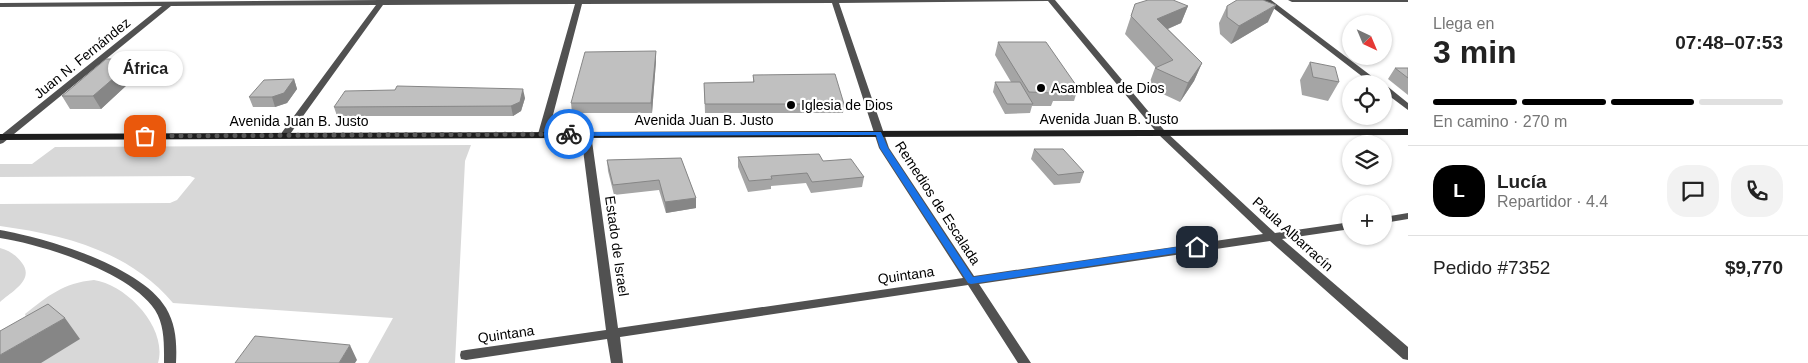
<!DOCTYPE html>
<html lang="es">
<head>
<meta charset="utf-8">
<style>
	:root { --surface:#fff; --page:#f2f2f2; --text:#222; --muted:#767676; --line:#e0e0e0; --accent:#000 }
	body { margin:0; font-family:Helvetica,sans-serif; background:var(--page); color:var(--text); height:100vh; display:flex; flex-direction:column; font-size:19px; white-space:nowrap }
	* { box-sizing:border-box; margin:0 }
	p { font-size:16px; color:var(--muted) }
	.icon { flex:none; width:28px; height:28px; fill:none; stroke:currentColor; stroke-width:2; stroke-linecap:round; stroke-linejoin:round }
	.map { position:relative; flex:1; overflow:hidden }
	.side { display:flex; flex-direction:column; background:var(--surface); width:400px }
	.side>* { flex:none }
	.needle { width:32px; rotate:136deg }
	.tools { position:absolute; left:1342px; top:15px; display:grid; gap:10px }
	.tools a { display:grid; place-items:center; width:50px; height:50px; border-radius:50%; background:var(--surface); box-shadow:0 1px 4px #0004; font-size:25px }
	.pin { position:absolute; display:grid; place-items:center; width:42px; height:42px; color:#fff; margin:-21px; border-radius:10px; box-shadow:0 2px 8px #0006 }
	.courier { position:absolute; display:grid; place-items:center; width:50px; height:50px; margin:-25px; border:4px solid #1a73e8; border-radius:50%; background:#fff; color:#222; box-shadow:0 1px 6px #0007 }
	.bubble { position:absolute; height:35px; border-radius:18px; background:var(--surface); box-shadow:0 1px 4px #0004; font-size:16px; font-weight:800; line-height:35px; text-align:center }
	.overview em { font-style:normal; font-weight:800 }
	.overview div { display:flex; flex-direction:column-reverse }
	.overview { display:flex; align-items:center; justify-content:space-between; height:85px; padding:0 25px }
	h1 { font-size:32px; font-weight:800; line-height:38px }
	.bar { display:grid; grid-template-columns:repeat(4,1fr); gap:8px 5px; align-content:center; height:60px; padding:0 25px }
	.bar i { height:6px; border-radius:4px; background:var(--line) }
	.bar .on { background:var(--accent) }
	.bar p { grid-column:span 4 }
	.line { display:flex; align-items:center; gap:12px; padding:0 25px; border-top:1px solid var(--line) }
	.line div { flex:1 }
	.round { display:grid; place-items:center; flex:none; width:52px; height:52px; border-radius:20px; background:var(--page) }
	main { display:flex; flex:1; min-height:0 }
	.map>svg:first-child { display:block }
	.green { fill:#d8d8d8 }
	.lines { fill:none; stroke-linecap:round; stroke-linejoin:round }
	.minor { fill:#515151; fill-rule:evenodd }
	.secondary { fill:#1e1e1e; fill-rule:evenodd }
	.wall { fill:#a5a5a5 }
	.shaded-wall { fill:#868686 }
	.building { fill:#c0c0c0; stroke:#868686 }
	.route { fill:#1a73e8 }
	.done { stroke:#595959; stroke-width:5; stroke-dasharray:0 9 }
	.poi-dot { fill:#000; stroke:#fff; stroke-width:2 }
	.labels { text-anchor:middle; stroke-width:4.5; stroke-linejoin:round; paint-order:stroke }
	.street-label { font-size:14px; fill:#000; stroke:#fff }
	.poi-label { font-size:14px; fill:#000; stroke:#fff; text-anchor:start }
</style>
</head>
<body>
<main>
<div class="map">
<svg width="1408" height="363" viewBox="0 0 1408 363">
	<rect width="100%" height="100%" fill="#fff"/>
	<!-- green -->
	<path class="green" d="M471 145 465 161 455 363H368L393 318 173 303C129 251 65 235 0 226V204L170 203 177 200 195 178 190 176 0 177V164H32L55 147Z
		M0 248C10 251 16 255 22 263 35 280 11 292 0 302Z
		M94 280C127 285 168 328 158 363H41L25 314C48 296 63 283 94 280Z"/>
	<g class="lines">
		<!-- minor -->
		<path class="minor" d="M380 0H1055L1164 130 1275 233 1351 222V229L1282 239 1408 347V360L1403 359 1270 241 979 284 1031 363H1018L968 285 620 337 623 363H611L607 339 466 360 461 359 460 355 461 351 466 350 606 330 581 134 586 131 591 134 618 328 963 278 879 148 832 3 582 4 548 134 543 137 538 134 575 4 383 5 288 137 285 138 280 135 376 5 171 6 3 143 0 144V136L162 6 0 7V3ZM1048 1 1158 134 1263 234 974 276 889 148 839 3Z
			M1263 0H1271L1382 84H1372Z
			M1288 0H1408V2H1292Z
			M1384 86H1387L1408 103V110L1384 92Z
			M1408 213V219L1384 223V217Z
			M0 230C46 238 141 266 166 308 176 325 177 343 176 363H164C164 345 165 326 155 310 130 272 44 245 0 238Z"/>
		<!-- secondary -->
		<path class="secondary" d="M1408 129V135L0 140V134Z"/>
	</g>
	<!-- wall -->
	<path class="wall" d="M1135 4 1188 6 1181 23 1168 29 1202 63 1194 81 1180 102 1148 87 1155 68H1156L1125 34Z
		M1227 6 1268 22 1231 44 1220 34 1219 23Z
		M998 42 1078 88 1074 101H1053L1051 106H1032L1030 113 1005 114 993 92 995 82H1011L995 55Z
		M656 51V61L652 113H572L571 103Z
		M136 59 142 71 101 109H70L62 96Z
		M1310 62 1339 82 1328 101 1302 95 1300 80Z
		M1395 68H1408V95L1388 79Z
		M753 75 844 104 843 113H705L704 83 753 82Z
		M294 79 297 89 287 103 275 107H253L249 97Z
		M525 98 521 111 513 116H337L334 107Z
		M1034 149 1084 172 1080 183 1054 185 1031 159Z
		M738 157 823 161 864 177 862 187 811 193 806 183 771 186V189L748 192 738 167Z
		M681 158 696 198V208L666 213 659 190 614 195 608 171 607 160Z"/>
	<!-- shaded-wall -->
	<path class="shaded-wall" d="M1276 5 1268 22 1231 44 1239 26Z
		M1188 6 1181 23 1151 36 1157 19Z
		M656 51V61L652 113 651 103Z
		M136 59 142 71 101 109 93 96Z
		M1202 63 1194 81 1180 102 1188 83Z
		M294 79 297 89 287 103 275 107 272 97Z
		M523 89 525 98 521 111 513 116 511 106Z
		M696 198V208L666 213 665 202Z
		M65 318 80 339 41 363H0V355Z
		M350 345 357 360 355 363H339Z"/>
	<!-- building -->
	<path class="building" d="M1148 0H1173L1188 6 1157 19 1202 63 1188 83 1155 68 1173 60 1131 16 1135 4Z
		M1237 0H1263L1276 5 1239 26 1227 17V6Z
		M998 42H1046L1078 88H1052L1055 93 1029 92Z
		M656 51 651 103H571L585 52Z
		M106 59H136L93 96H62Z
		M1310 62 1335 67 1339 82 1313 77Z
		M1395 68H1408V78Z
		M835 74 844 104H705L704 83 754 82 753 75Z
		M294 79 284 93 272 97H249L264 80Z
		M995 82H1020L1033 104H1007Z
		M397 86 523 89 520 102 511 106 334 107 345 91 395 90Z
		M1034 149H1063L1084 172 1058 175Z
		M819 154 823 161 851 159 864 177 812 182 807 173 771 176 772 179 749 181 738 157Z
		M681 158 696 198 665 202 659 180 613 185 607 160Z
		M48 304 65 318 0 355V331Z
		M255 336 350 345 339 363H235Z"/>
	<!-- route -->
	<path class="route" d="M567 132H881L888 148 973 277 1197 244 1201 247 1197 250 971 284 968 283 880 148 876 135 569 136 567 135Z"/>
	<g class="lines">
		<!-- done -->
		<path class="done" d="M145 136 569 134"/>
	</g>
	<!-- markers -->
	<g class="poi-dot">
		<circle cx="1041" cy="88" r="5"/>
		<circle cx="791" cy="105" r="5"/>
	</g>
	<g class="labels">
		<!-- street labels -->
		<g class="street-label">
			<text transform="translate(82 58) rotate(-39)" y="5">Juan N. Fernández</text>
			<text x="1109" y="124">Avenida Juan B. Justo</text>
			<text x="704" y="125">Avenida Juan B. Justo</text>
			<text x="299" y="126">Avenida Juan B. Justo</text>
			<text transform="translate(938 203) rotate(57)" y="5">Remedios de Escalada</text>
			<text transform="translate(1293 234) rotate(42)" y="5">Paula Albarracín</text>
			<text transform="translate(617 246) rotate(82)" y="5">Estado de Israel</text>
			<text transform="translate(906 275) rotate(-8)" y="5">Quintana</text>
			<text transform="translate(506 334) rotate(-8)" y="5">Quintana</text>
		</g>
		<!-- poi labels -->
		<g class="poi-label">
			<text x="1051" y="93">Asamblea de Dios</text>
			<text x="801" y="110">Iglesia de Dios</text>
		</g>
	</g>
</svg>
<div class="tools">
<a><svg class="needle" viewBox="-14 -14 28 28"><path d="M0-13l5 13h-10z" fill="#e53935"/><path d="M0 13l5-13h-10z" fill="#767676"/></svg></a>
<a><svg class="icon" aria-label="locate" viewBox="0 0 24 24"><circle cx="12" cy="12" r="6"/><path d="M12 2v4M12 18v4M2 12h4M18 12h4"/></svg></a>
<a><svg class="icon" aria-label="layers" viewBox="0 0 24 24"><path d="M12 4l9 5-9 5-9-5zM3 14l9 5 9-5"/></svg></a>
<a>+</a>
</div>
<div class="pin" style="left:145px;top:136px;background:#ea580c"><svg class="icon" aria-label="bag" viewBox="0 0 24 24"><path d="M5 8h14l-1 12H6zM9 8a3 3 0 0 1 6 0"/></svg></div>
<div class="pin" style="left:1197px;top:247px;background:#1f2937"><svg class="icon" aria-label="home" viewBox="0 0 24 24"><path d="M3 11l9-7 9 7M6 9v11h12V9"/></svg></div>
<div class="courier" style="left:569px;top:134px"><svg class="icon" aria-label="bike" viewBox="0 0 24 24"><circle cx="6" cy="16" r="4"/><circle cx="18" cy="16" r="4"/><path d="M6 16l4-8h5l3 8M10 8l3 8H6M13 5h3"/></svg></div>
<div class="bubble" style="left:108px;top:51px;width:75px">África</div>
</div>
<section class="side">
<div class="overview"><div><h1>3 min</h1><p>Llega en</p></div><em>07:48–07:53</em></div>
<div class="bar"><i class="on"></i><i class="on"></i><i class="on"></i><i></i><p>En camino · 270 m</p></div>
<div class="line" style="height:90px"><b class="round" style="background:var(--accent);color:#fff">L</b><div><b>Lucía</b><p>Repartidor · 4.4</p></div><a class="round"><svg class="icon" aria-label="chat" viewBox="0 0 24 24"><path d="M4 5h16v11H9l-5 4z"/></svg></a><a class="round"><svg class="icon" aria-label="phone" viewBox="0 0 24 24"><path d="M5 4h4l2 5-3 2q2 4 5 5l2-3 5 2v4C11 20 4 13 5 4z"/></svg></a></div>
<div class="line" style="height:65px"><div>Pedido #7352</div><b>$9,770</b></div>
</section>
</main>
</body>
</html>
